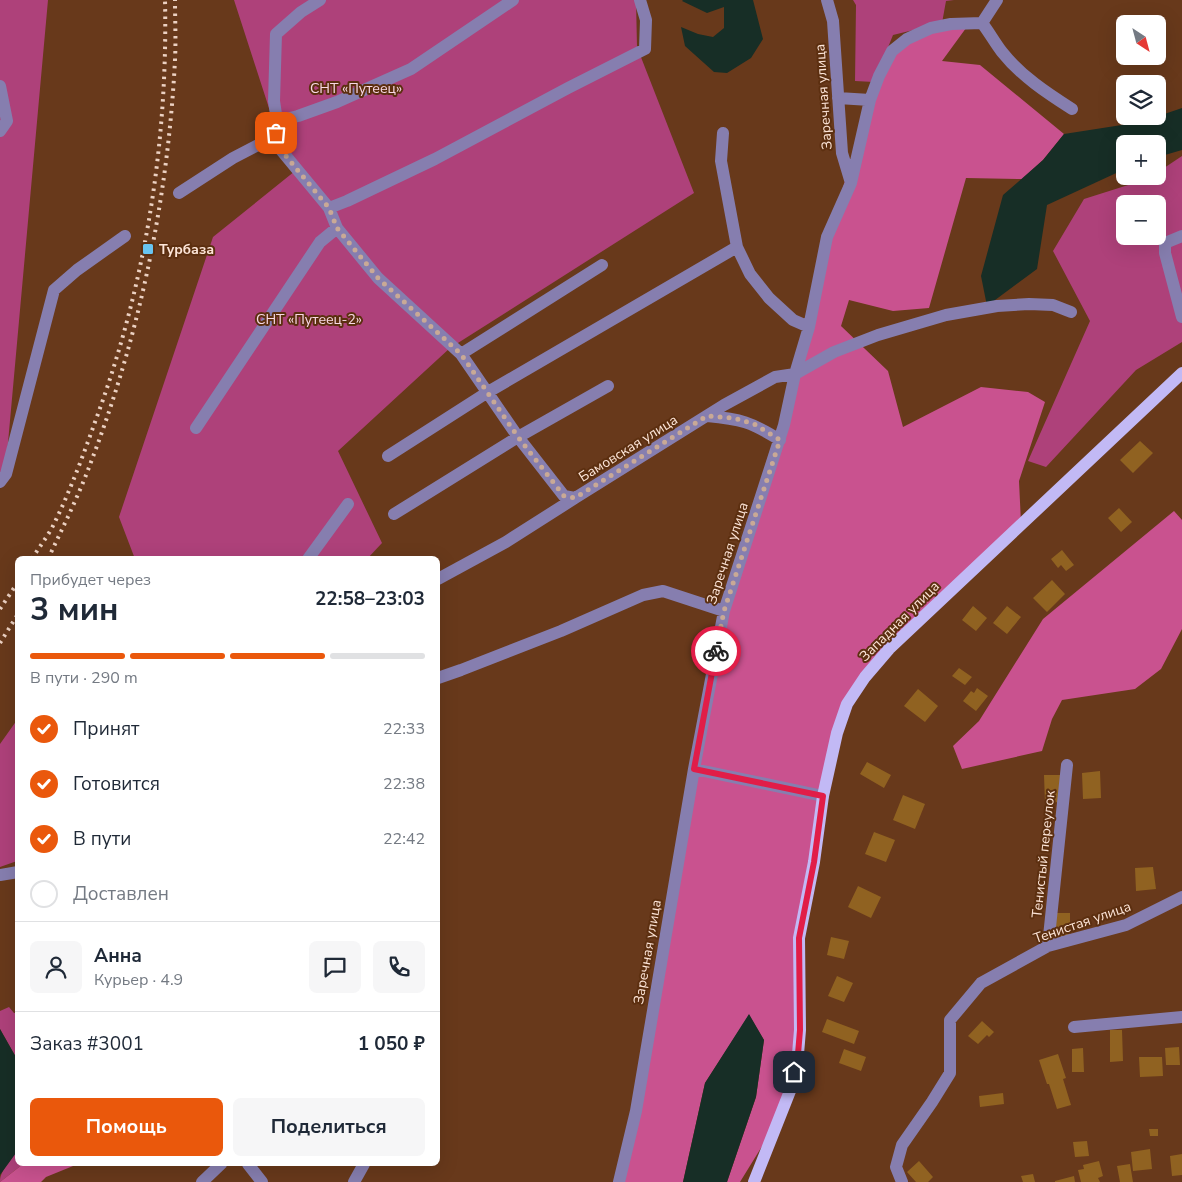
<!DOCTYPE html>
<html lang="ru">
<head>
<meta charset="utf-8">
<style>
	:root { --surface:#fff; --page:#f6f6f7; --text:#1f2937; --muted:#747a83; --line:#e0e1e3; --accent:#ea580c }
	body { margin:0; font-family:"Nunito Sans",sans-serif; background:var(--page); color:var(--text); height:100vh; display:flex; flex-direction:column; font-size:19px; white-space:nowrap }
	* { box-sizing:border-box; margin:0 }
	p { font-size:16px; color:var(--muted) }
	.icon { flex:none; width:28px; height:28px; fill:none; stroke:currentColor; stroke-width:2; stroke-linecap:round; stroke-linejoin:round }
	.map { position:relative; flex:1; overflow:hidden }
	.panel { position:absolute; left:15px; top:556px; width:425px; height:610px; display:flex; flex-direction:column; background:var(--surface); border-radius:8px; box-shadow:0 5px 20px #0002 }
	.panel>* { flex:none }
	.needle { width:32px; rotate:144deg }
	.fabs { position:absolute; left:1116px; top:15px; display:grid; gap:10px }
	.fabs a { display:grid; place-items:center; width:50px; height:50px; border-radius:8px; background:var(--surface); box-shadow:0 5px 20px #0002; font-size:25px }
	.pin { position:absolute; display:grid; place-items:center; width:42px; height:42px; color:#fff; margin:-21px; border-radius:10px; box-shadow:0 2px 8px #0006 }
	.courier { position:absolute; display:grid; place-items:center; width:50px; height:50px; margin:-25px; border:4px solid #e11d48; border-radius:50%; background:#fff; color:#222; box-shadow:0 1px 6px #0007 }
	.headline em { font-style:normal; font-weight:700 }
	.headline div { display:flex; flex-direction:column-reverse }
	.headline { display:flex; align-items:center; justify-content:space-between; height:85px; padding:0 15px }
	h1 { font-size:32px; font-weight:700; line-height:38px }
	.bar { display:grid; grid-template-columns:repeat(4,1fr); gap:8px 5px; align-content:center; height:60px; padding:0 15px }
	.bar i { height:6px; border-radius:4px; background:var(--line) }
	.bar .active { background:var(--accent) }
	.bar p { grid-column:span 4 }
	.line { display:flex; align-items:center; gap:12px; padding:0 15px; border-top:1px solid var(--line) }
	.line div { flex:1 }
	.round { display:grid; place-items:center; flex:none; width:52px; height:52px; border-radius:8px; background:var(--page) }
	ol { padding:0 15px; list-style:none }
	li { display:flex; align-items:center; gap:15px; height:55px }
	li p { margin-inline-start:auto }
	li .icon { padding:5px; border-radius:50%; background:var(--accent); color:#fff; stroke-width:4 }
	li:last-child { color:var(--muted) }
	li i { width:28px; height:28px; border:2px solid var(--line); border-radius:50% }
	.cta { display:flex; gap:10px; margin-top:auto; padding:10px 15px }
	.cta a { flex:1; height:58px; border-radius:8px; background:var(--accent); color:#fff; font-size:20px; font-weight:700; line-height:58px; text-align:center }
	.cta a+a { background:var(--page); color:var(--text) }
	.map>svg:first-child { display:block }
	.green { fill:#ae417a; fill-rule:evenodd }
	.forest { fill:#c9528f }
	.water { fill:#172e26 }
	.building { fill:#906221 }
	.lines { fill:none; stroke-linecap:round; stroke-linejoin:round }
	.minor { stroke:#867eaf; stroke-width:12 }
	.major { stroke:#c2b9f5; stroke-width:12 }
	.rail { stroke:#ecd1c2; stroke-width:4; stroke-dasharray:2.5 5; stroke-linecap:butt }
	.done { stroke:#c9a996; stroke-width:5; stroke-dasharray:0 9 }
	.route { stroke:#e11d48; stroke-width:6 }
	.poi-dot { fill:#68c4f0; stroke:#5c2f10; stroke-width:2 }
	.labels { text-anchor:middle; stroke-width:4; stroke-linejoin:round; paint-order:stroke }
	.park-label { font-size:14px; fill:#f9d9e6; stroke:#5c2f10 }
	.street-label { font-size:14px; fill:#fde5d8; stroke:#5c2f10 }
	.poi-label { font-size:14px; font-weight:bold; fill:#fde5d8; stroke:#5c2f10; text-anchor:start }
</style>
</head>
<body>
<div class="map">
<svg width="1182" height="1182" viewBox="0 0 1182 1182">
	<rect width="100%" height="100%" fill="#68391b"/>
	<!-- green -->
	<path class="green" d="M0 0H48L5 476 0 480Z
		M234 0H636L637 47 694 193 450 348 338 451 382 543 367 559H135L119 517 213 237 300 167 279 139Z
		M853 0H954L946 1 942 23 893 35 874 82 855 81 856 5Z
		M1182 156V342L1136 370 1046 467 1028 461 1090 321 1053 251 1084 199 1144 180 1150 176H1158V172ZM1125 204H1158V236H1125Z
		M17 720V861L0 867V744Z
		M9 1007 14 1013H17V1064V1059L0 1029V1011Z
		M17 1144 18 1164H23L0 1182C0 1167 15 1161 17 1144Z"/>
	<!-- forest -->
	<path class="forest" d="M969 24 942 61 980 65 1064 134 1043 160 1022 179 966 178 929 308 893 311 849 300 841 326 888 371 903 427 981 387 1028 392 1045 402 1019 481 1021 523 889 649 847 704 804 914 800 1030 777 1122 740 1182H727L756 1097 764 1040 749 1015 705 1083 683 1182H619L724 611 780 440 827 237 879 76 907 39Z
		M1174 511 1182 520V629L1161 669 1135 689 1062 700 1052 719 1042 751 962 769 953 746 979 721 1043 619Z
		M23 1164H78L46 1177 41 1182H0Z"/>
	<!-- water -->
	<path class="water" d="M683 0H753L763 39 751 58 727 73 714 72 685 46 681 27 698 34 713 37 724 28V7L707 13 682 1Z
		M1182 108V150L1158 157V144H1125V169L1047 205 1037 269 987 306 981 276 1003 195 1043 160 1064 134 1141 122Z
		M749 1014 764 1040 756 1097 727 1182H683L705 1083Z
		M0 1029 17 1059 18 1064 16 1153 0 1175Z"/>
	<!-- building -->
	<path class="building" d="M1140 441 1153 453 1133 473 1120 460Z
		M1119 508 1132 522 1121 532 1108 518Z
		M1062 550 1074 565 1066 571 1061 565 1058 568 1051 559Z
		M1052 580 1065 594 1047 612 1033 598Z
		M973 606 987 618 976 631 962 620Z
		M1007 606 1021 617 1007 634 993 623Z
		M959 668 972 677 965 685 952 676Z
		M977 688 988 696 976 711 963 701 971 691 974 693Z
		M918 689 938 706 925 722 904 706Z
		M867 762 891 775 884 788 860 774Z
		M1100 771 1101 798 1083 799 1082 773Z
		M1044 775H1060V802L1045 803Z
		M903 795 925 804 915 829 893 820Z
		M874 832 895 840 886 862 865 854Z
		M1153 867 1156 889 1136 891 1135 868Z
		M858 886 881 897 871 918 848 907Z
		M1054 913H1070V939L1056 940Z
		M831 937 849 941 844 959 827 955Z
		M837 976 853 983 844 1002 828 996Z
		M827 1019 859 1031 854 1044 822 1032Z
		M982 1021 994 1032 989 1037 987 1035 978 1044 968 1036Z
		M1110 1030H1122L1123 1061 1110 1062Z
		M1179 1047 1180 1065H1166L1165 1048Z
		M1083 1048 1084 1072H1072V1049Z
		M844 1049 866 1057 861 1071 839 1063Z
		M1058 1054 1066 1078 1063 1079 1071 1105 1057 1109 1049 1084H1047L1039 1060Z
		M1139 1057H1162L1163 1076 1140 1077Z
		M1003 1093 1004 1104 980 1107 979 1096Z
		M1149 1129H1158V1136H1150Z
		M1087 1141 1089 1156 1075 1157 1073 1142Z
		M1150 1149 1152 1169 1133 1171 1131 1152Z
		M1182 1154V1175L1172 1176 1170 1156Z
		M919 1161 933 1177 928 1182H916L907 1172Z
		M1099 1161 1103 1176 1098 1178 1100 1182H1081L1078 1170 1084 1169 1083 1165Z
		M1130 1164 1133 1182H1120L1117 1166Z
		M1033 1174 1035 1182H1023L1021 1176Z
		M1074 1176 1075 1182H1055V1181Z"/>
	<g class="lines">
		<!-- minor -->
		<path class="minor" d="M320 0 301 12 276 34 274 101 277 121 276 144 329 208 337 228 378 278 461 354 518 437 564 496 575 498 724 405 775 377 795 374 834 352 878 335 946 315 997 306 1029 304 1053 305 1071 312
			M827 0 833 21 842 153 851 183
			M982 23 997 0
			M0 86 7 121 0 131
			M838 98 870 100
			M277 121 298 116 337 102 411 69 513 0
			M723 133 721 161 737 247 750 274 769 298 793 320 809 327
			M179 193 233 158 258 145 276 144
			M329 208 347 201 435 159 568 88 645 49 646 20 640 0
			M1182 236 1165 243V253L1182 317
			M461 354 602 265
			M707 416C741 419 751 422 780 440
			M196 428 320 242 337 228
			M388 456 488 392 737 247
			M0 482 6 474 54 290 77 270 125 236
			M394 514 518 437 608 386
			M308 559 348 504
			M438 579 506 542 575 498
			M438 678 461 670 561 631 643 595 663 591 724 611
			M694 769 823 796
			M0 875 18 872
			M1048 946 1067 765
			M1074 1027 1182 1017
			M248 1164 262 1182
			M202 1182 221 1164
			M354 1182 364 1164
			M619 1182 636 1111 694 769 724 611 784 425 795 374 809 327 827 237 851 183 870 100 879 76 892 51 907 39 931 28 951 24 982 23C989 32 995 43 1002 52 1021 76 1047 93 1072 109
			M902 1182 896 1167 902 1145 932 1102 950 1073V1020L981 983 1048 946 1126 925 1182 897"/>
		<!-- major -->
		<path class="major" d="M754 1182 790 1091 798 1054 800 1030 799 938 814 862 823 796 837 733 847 704 865 677 889 649 1182 373"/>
		<!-- rail -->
		<path class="rail" d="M32 559C39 547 48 536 54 524 70 491 83 456 95 422 145 287 168 144 165 0
			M48 559C63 527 79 495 91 462 140 333 168 198 175 60 176 40 175 20 175 0
			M0 609 18 582
			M0 643 18 614"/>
	</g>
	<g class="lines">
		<!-- done -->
		<path class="done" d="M276 133V144L329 208 337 228 378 278 461 354 518 437 564 496 575 498 707 416 734 418 754 424 780 440 724 611 716 651"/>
		<!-- route -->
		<path class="route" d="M716 651 694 769 823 796 814 862 799 938 800 1030 798 1054 794 1072"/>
	</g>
	<!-- markers -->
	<rect class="poi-dot" x="142" y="243" width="12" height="12" rx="2.5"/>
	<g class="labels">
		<!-- park labels -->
		<g class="park-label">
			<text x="356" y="93">СНТ «Путеец»</text>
			<text x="309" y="324">СНТ «Путеец-2»</text>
		</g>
		<!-- street labels -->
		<g class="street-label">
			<text transform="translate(823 97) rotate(-94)" y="5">Заречная улица</text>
			<text transform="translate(628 448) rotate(-32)" y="5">Бамовская улица</text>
			<text transform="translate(727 553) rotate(-72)" y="5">Заречная улица</text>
			<text transform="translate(899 621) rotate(-45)" y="5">Западная улица</text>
			<text transform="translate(1043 854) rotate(-84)" y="5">Тенистый переулок</text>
			<text transform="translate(1082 922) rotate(-19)" y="5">Тенистая улица</text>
			<text transform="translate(647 952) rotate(-80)" y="5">Заречная улица</text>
		</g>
		<!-- poi labels -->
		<g class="poi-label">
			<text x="159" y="254">Турбаза</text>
		</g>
	</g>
</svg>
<div class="fabs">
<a><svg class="needle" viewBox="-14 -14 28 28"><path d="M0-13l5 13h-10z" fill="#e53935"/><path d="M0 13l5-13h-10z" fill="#747a83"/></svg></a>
<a><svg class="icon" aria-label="layers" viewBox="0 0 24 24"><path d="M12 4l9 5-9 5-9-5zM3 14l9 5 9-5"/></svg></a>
<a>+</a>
<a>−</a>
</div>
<div class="pin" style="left:276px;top:133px;background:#ea580c"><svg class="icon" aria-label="bag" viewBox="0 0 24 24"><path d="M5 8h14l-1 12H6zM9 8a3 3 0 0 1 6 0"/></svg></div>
<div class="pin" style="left:794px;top:1072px;background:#1f2937"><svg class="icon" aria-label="home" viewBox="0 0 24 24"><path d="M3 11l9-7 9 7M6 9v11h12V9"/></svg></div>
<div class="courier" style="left:716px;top:651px"><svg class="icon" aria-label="bike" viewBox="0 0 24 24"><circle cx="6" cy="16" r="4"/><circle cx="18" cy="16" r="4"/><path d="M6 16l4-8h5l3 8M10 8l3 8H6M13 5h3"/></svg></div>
<section class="panel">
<div class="headline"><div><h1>3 мин</h1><p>Прибудет через</p></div><em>22:58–23:03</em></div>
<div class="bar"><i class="active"></i><i class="active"></i><i class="active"></i><i></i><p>В пути · 290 m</p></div>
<ol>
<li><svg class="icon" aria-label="check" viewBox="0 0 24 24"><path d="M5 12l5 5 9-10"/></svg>Принят<p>22:33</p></li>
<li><svg class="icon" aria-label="check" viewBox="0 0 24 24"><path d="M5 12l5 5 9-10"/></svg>Готовится<p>22:38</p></li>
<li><svg class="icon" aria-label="check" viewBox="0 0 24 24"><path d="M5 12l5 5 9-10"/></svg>В пути<p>22:42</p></li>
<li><i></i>Доставлен</li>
</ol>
<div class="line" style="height:90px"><a class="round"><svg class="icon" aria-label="person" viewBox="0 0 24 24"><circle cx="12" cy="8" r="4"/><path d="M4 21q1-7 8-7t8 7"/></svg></a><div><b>Анна</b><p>Курьер · 4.9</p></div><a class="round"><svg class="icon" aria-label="chat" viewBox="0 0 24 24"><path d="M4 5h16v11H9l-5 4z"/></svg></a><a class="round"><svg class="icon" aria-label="phone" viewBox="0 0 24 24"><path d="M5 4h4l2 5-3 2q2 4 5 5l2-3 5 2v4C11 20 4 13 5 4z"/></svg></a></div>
<div class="line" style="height:65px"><div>Заказ #3001</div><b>1 050 ₽</b></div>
<div class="cta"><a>Помощь</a><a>Поделиться</a></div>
</section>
</div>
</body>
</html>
